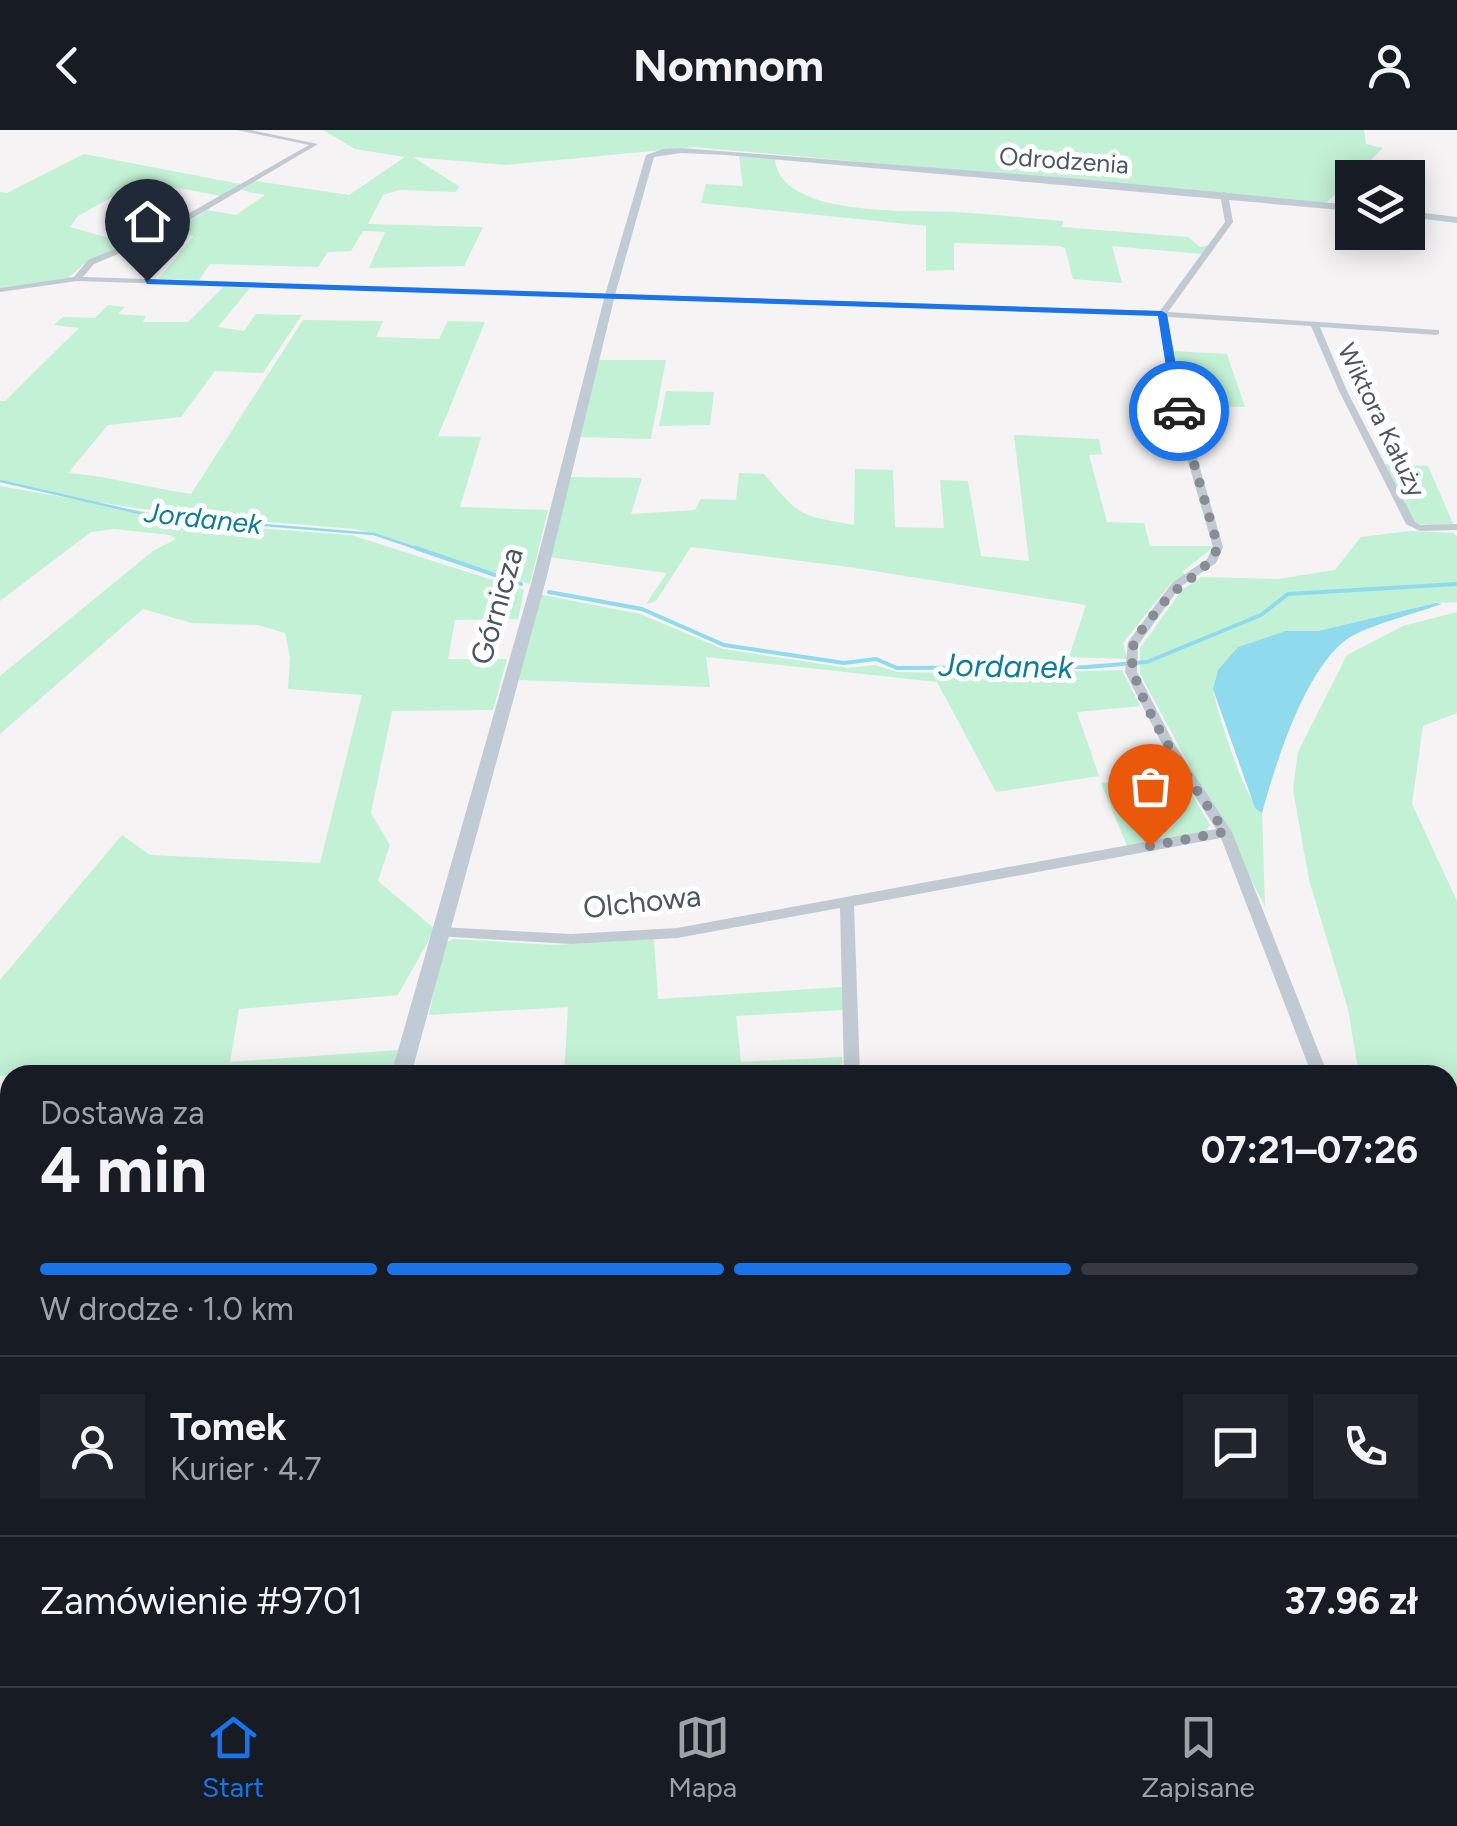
<!DOCTYPE html>
<html lang="pl">
<head>
<meta charset="utf-8">
<style>
	:root { --surface:#171b24; --page:#20242c; --text:#f1f3f6; --muted:#9ea1a6; --line:#363941; --accent:#1a73e8 }
	body { margin:0; font-family:Figtree,sans-serif; background:var(--page); color:var(--text); height:100vh; display:flex; flex-direction:column; font-size:38px; white-space:nowrap }
	* { box-sizing:border-box; margin:0 }
	p { font-size:32px; color:var(--muted) }
	.icon { flex:none; width:55px; height:55px; fill:none; stroke:currentColor; stroke-width:2; stroke-linecap:round; stroke-linejoin:round }
	.map { position:relative; flex:1; overflow:hidden }
	.drawer { position:absolute; left:0px; top:935px; width:1458px; height:622px; display:flex; flex-direction:column; background:var(--surface); border-radius:30px 30px 0 0; box-shadow:0 5px 25px #0003 }
	.drawer>* { flex:none }
	.controls { position:absolute; left:1335px; top:30px; display:grid; gap:20px }
	.controls a { display:grid; place-items:center; width:90px; height:90px; border-radius:0px; background:var(--surface); box-shadow:0 5px 25px #0003; font-size:50px }
	.pin { position:absolute; display:grid; place-items:center; width:85px; height:85px; color:#fff; margin:-102px -42px; border-radius:50% 50% 50% 0; rotate:-45deg; box-shadow:0 0 10px #0007 }
	.pin .icon { rotate:45deg }
	.courier { position:absolute; display:grid; place-items:center; width:100px; height:100px; margin:-50px; border:8px solid #1a73e8; border-radius:50%; background:#fff; color:#222; box-shadow:0 2px 12px #0007 }
	.headline em { font-style:normal; font-weight:700 }
	.headline div { display:flex; flex-direction:column-reverse }
	.headline { display:flex; align-items:center; justify-content:space-between; height:170px; padding:0 40px }
	h1 { font-size:65px; font-weight:700; line-height:75px }
	.bar { display:grid; grid-template-columns:repeat(4,1fr); gap:15px 10px; align-content:center; height:120px; padding:0 40px }
	.bar i { height:12px; border-radius:8px; background:var(--line) }
	.bar .selected { background:var(--accent) }
	.bar p { grid-column:span 4 }
	.line { display:flex; align-items:center; gap:25px; padding:0 40px; border-top:2px solid var(--line) }
	.line div { flex:1 }
	.round { display:grid; place-items:center; flex:none; width:105px; height:105px; border-radius:0px; background:var(--page) }
	header { display:flex; justify-content:space-between; align-items:center; height:130px; padding:0 40px; background:var(--surface); font-size:45px; font-weight:700 }
	.dock { display:flex; justify-content:space-around; align-items:center; height:140px; border-top:2px solid var(--line); background:var(--surface); font-size:28px; color:var(--muted) }
	.dock a { display:grid; justify-items:center; gap:5px }
	.dock .selected { color:var(--accent) }
	.map>svg:first-child { display:block }
	.green { fill:#c3f1d5 }
	.water { fill:#90daee }
	.lines { fill:none; stroke-linecap:round; stroke-linejoin:round }
	.stream-far1 { stroke:#90daee; stroke-width:2.5 }
	.stream { stroke:#90daee; stroke-width:4 }
	.street { fill:#c1cad2; fill-rule:evenodd }
	.secondary { fill:#c1cbd6; fill-rule:evenodd }
	.route { fill:#1a73e8 }
	.done { stroke:#868d94; stroke-width:10; stroke-dasharray:0 18 }
	.labels { text-anchor:middle; stroke-width:10; stroke-linejoin:round; paint-order:stroke }
	.far-street-label { font-size:25px; fill:#4a5661; stroke:#fff }
	.far-water-label { font-size:28px; font-style:italic; fill:#0c7c9b; stroke:#fff }
	.street-label { font-size:30px; fill:#4a5661; stroke:#fff }
	.water-label { font-size:32px; font-style:italic; fill:#0c7c9b; stroke:#fff }
</style>
</head>
<body>
<header><svg class="icon" aria-label="back" viewBox="0 0 24 24"><path d="M15 5l-7 7 7 7"/></svg>Nomnom<svg class="icon" aria-label="person" viewBox="0 0 24 24"><circle cx="12" cy="8" r="4"/><path d="M4 21q1-7 8-7t8 7"/></svg></header>
<div class="map">
<svg width="1457" height="1556" viewBox="0 0 1457 1556">
	<rect width="100%" height="100%" fill="#f5f3f3"/>
	<!-- green -->
	<path class="green" d="M323 0H1364L1366 14 1383 18 1326 73 694 17 506 35 413 27 460 57 455 62 399 60 383 65 368 94 483 97 464 136 369 138 385 102 363 101 351 121 328 122 318 137 210 134 199 150 158 149 194 106 179 102 184 100 172 101 207 80 236 85 265 65 241 60 255 51 349 65 405 27 355 19Z
		M84 24 240 54 221 66 141 51 78 86 70 97 127 113 85 133 68 148 0 158V62L7 63Z
		M739 26 775 29C779 88 914 80 955 82 991 84 1027 88 1063 91L1062 97 1188 107 1200 117 1209 115 1202 124 1112 116 1122 153 1073 149 1065 118 1060 116 954 113V140L926 141V96L701 73 706 54 743 56Z
		M223 157 250 158 218 197 244 201 256 184 302 185 263 243 215 241 181 287 108 295 68 343C110 346 149 358 191 364L303 190 383 191 376 207 439 209 448 191 485 192 438 306 481 307 460 377 548 380 530 454 356 399 181 385 72 368 0 350V271H5L79 198 54 195 63 187 95 188 108 175 125 177 118 184 146 186 143 192H188Z
		M1173 221 1227 224 1245 277 1184 275Z
		M599 230H666L651 309 578 307Z
		M666 261 714 262 710 295 659 296Z
		M1014 305 1099 309 1102 324 1089 325 1107 392 1144 393 1150 416H1215L1183 441 1185 447 1171 453 1123 513 1127 529 1069 527 1086 475 849 437 691 417 656 471 646 474 667 443 548 427 567 347 642 348 631 384 695 380 701 369 736 370 739 343 764 344C801 387 798 385 854 395L855 339 893 340 895 397 944 398 940 350 968 351 981 426 1029 431Z
		M1383 334 1428 336 1454 396 1414 394Z
		M0 356 225 396 351 405 524 460 518 489 455 490 448 529H507L493 580 392 581 371 683 390 715 378 751 435 799 398 865 239 879 230 932 399 920 392 945H100V940L0 946V850L122 705 150 725 320 733 362 565 288 559 290 527 285 503 258 495 192 493 143 479 0 604V546L153 421 176 409 170 405 114 399 91 402 0 471Z
		M1410 401 1454 403 1457 407V472L1436 473 1318 501H1286L1218 540C1216 548 1213 556 1214 564 1219 587 1245 671 1262 683L1265 776 1140 544V518L1182 460 1201 447 1278 449 1335 440 1361 407Z
		M538 464 640 484 723 519 848 538 875 535 897 542 992 544 1122 540 1140 576 1077 582 1099 646 996 662 937 552 706 527 710 557 517 550Z
		M1457 482V583L1423 596 1412 674 1457 771V1039L1448 1034V945H1359L1348 879 1309 750 1293 659 1298 622 1347 525 1403 496Z
		M1182 647 1210 695 1206 701 1127 716 1101 653Z
		M454 809 555 815 654 809 658 869 842 857 843 880 736 886 741 932 842 927 843 945H564L568 877 429 885 444 813Z
		M1448 1097 1457 1105V1247L1448 1221Z
		M1448 1347H1457V1541L1448 1542Z
		M860 1548H1399L1340 1556H861Z"/>
	<!-- water -->
	<path class="water" d="M1436 473 1442 474C1419 482 1364 497 1347 509 1304 541 1276 633 1262 683L1255 678 1213 559 1218 540 1238 517 1286 501H1318Z"/>
	<g class="lines">
		<!-- stream-far1 -->
		<path class="stream-far1" d="M0 351 153 386 374 404 424 421"/>
		<!-- stream -->
		<path class="stream" d="M416 418 521 454
			M549 462 642 479 724 515 844 533 876 529 897 538 1087 537 1147 532 1261 485 1288 464 1457 454"/>
		<!-- street -->
		<path class="street" d="M237 0H251L318 14 164 105 94 134 83 147 1160 181 1225 92 1220 64 1224 62 1228 64 1233 92 1168 182 1439 200V204L1436 205 1320 197 1347 261 1415 392 1421 395 1457 394V400L1420 401 1406 394 1339 261 1311 196 1167 187 1185 287 1223 417 1216 433 1180 457 1138 515 1137 542 1175 615 1232 702 1328 945H1312L1221 708 854 776 860 945H844L840 778 677 808 571 814 435 806 433 802 435 798 440 797 571 804 677 798 1216 699 1163 616 1125 542 1128 512 1172 453 1207 429 1213 417 1175 287 1158 186 77 151 0 162V158L74 147 88 130 158 101 309 15Z
			M1448 1259 1454 1262 1457 1268V1301L1450 1299 1448 1291Z
			M843 1548H863V1556H843Z"/>
		<!-- secondary -->
		<path class="secondary" d="M681 18 1080 49 1352 75V81L726 25 681 23 654 27 615 165 546 450 411 945H391L532 450 605 165 646 25 663 19Z
			M1408 81 1457 87V93L1408 87Z
			M223 1548H249L247 1556H221Z"/>
	</g>
	<!-- route -->
	<path class="route" d="M144 149 1162 181 1167 184 1184 281 1179 284 1173 281 1158 186 147 154Z"/>
	<g class="lines">
		<!-- done -->
		<path class="done" d="M1150 716 1225 702C1200 664 1126 563 1132 521 1134 506 1151 489 1161 476 1179 452 1206 444 1218 417L1179 281"/>
	</g>
	<g class="labels">
		<!-- far-street labels -->
		<g class="far-street-label">
			<text transform="translate(1064 30) rotate(4)" y="9">Odrodzenia</text>
			<text transform="translate(1382 290) rotate(64)" y="9">Wiktora Kałuży</text>
		</g>
		<!-- far-water labels -->
		<g class="far-water-label">
			<text transform="translate(203 388) rotate(6)" y="10">Jordanek</text>
		</g>
		<!-- street labels -->
		<g class="street-label">
			<text transform="translate(497 476) rotate(-74)" y="10">Górnicza</text>
			<text transform="translate(642 772) rotate(-6)" y="10">Olchowa</text>
		</g>
		<!-- water labels -->
		<g class="water-label">
			<text transform="translate(1006 536) rotate(1)" y="11">Jordanek</text>
		</g>
	</g>
</svg>
<div class="controls">
<a><svg class="icon" aria-label="layers" viewBox="0 0 24 24"><path d="M12 4l9 5-9 5-9-5zM3 14l9 5 9-5"/></svg></a>
</div>
<div class="pin" style="left:1150px;top:716px;background:#ea580c"><svg class="icon" aria-label="bag" viewBox="0 0 24 24"><path d="M5 8h14l-1 12H6zM9 8a3 3 0 0 1 6 0"/></svg></div>
<div class="pin" style="left:147px;top:151px;background:#1f2937"><svg class="icon" aria-label="home" viewBox="0 0 24 24"><path d="M3 11l9-7 9 7M6 9v11h12V9"/></svg></div>
<div class="courier" style="left:1179px;top:281px"><svg class="icon" aria-label="car" viewBox="0 0 24 24"><path d="M5 17H2v-5l4-1 3-4h7l3 4 3 1v5h-3M9 17h6M6 11h13"/><circle cx="7" cy="17" r="2"/><circle cx="17" cy="17" r="2"/></svg></div>
<section class="drawer">
<div class="headline"><div><h1>4 min</h1><p>Dostawa za</p></div><em>07:21–07:26</em></div>
<div class="bar"><i class="selected"></i><i class="selected"></i><i class="selected"></i><i></i><p>W drodze · 1.0 km</p></div>
<div class="line" style="height:180px"><a class="round"><svg class="icon" aria-label="person" viewBox="0 0 24 24"><circle cx="12" cy="8" r="4"/><path d="M4 21q1-7 8-7t8 7"/></svg></a><div><b>Tomek</b><p>Kurier · 4.7</p></div><a class="round"><svg class="icon" aria-label="chat" viewBox="0 0 24 24"><path d="M4 5h16v11H9l-5 4z"/></svg></a><a class="round"><svg class="icon" aria-label="phone" viewBox="0 0 24 24"><path d="M5 4h4l2 5-3 2q2 4 5 5l2-3 5 2v4C11 20 4 13 5 4z"/></svg></a></div>
<div class="line" style="height:130px"><div>Zamówienie #9701</div><b>37.96 zł</b></div>
</section>
</div>
<nav class="dock">
<a class="selected"><svg class="icon" aria-label="home" viewBox="0 0 24 24"><path d="M3 11l9-7 9 7M6 9v11h12V9"/></svg>Start</a>
<a><svg class="icon" aria-label="map" viewBox="0 0 24 24"><path d="M3 6l6-2 6 2 6-2v14l-6 2-6-2-6 2zM9 4v14M15 6v14"/></svg>Mapa</a>
<a><svg class="icon" aria-label="saved" viewBox="0 0 24 24"><path d="M7 4h10v16l-5-4-5 4z"/></svg>Zapisane</a>
</nav>
</body>
</html>
